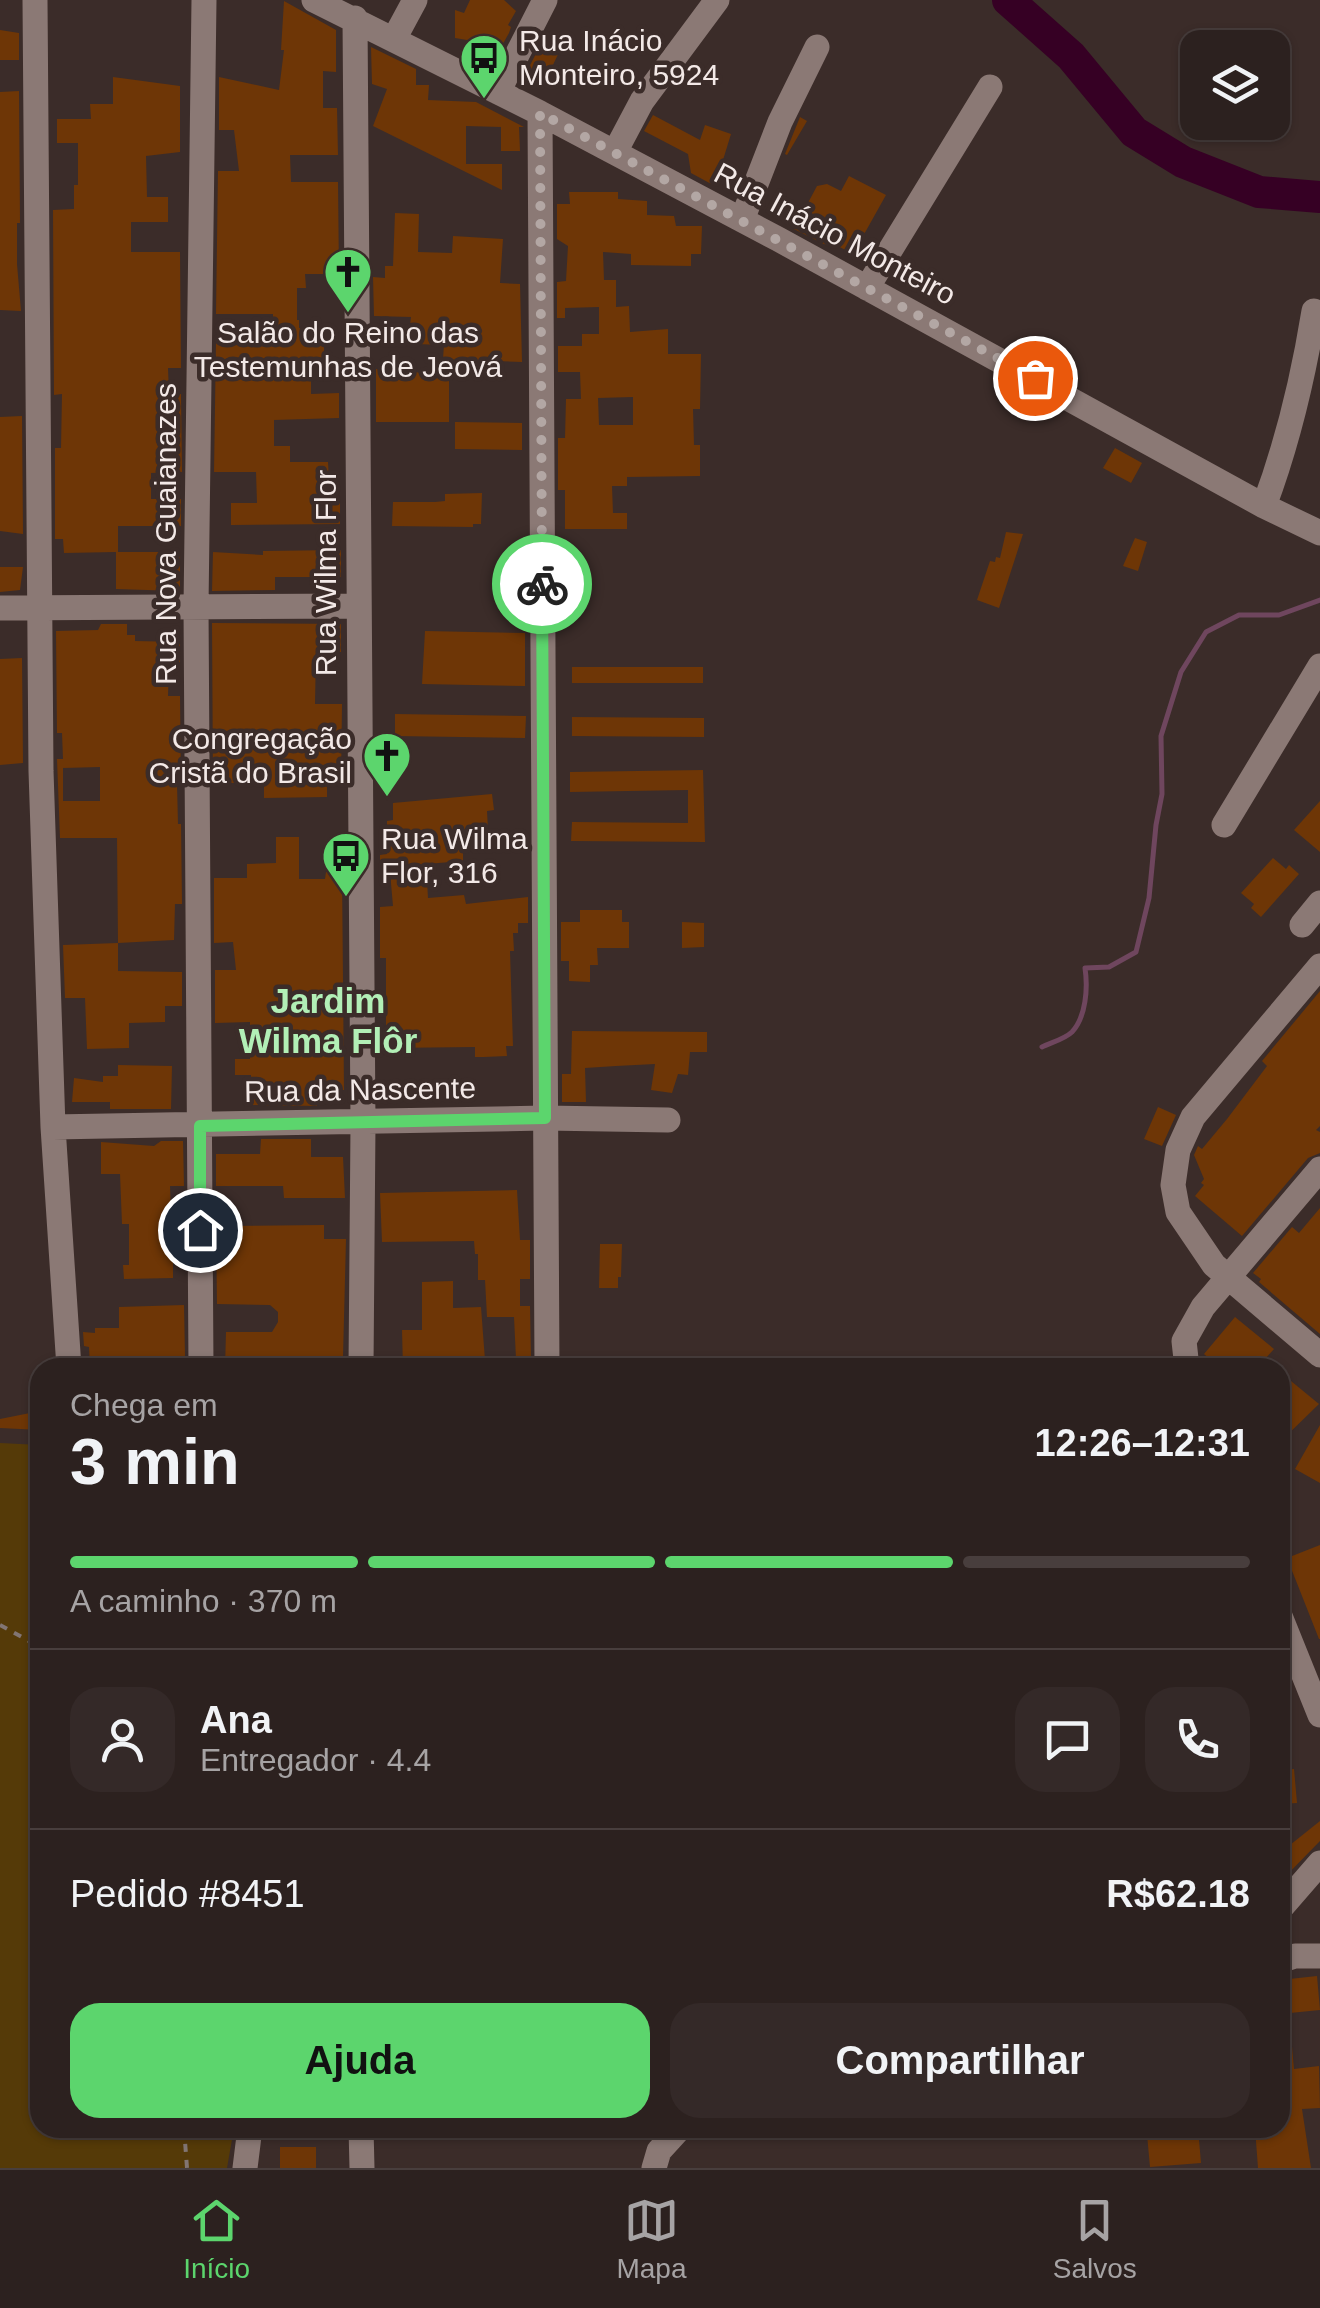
<!DOCTYPE html>
<html lang="pt">
<head>
<meta charset="utf-8">
<style>
	:root { --surface:#2c211f; --page:#342928; --text:#f1f3f6; --muted:#a6a3a4; --line:#483e3d; --accent:#5cd56d }
	body { margin:0; font-family:Helvetica,sans-serif; background:var(--page); color:var(--text); height:100vh; display:flex; flex-direction:column; font-size:38px; white-space:nowrap }
	* { box-sizing:border-box; margin:0 }
	p { font-size:32px; color:var(--muted) }
	.icon { flex:none; width:55px; height:55px; fill:none; stroke:currentColor; stroke-width:2; stroke-linecap:round; stroke-linejoin:round }
	.map { position:relative; flex:1; overflow:hidden }
	.sheet { position:absolute; left:30px; top:1358px; width:1260px; height:780px; display:flex; flex-direction:column; background:var(--surface); border-radius:30px; box-shadow:0 2px 8px #0004,0 0 0 2px var(--line) }
	.sheet>* { flex:none }
	.fabs { position:absolute; left:1180px; top:30px; display:grid; gap:20px }
	.fabs a { display:grid; place-items:center; width:110px; height:110px; border-radius:20px; background:var(--surface); box-shadow:0 2px 8px #0004,0 0 0 2px var(--line); font-size:50px }
	.pin { position:absolute; display:grid; place-items:center; width:85px; height:85px; color:#fff; margin:-42px; border:5px solid #fff; border-radius:50%; box-shadow:0 2px 10px #0007 }
	.courier { position:absolute; display:grid; place-items:center; width:100px; height:100px; margin:-50px; border:8px solid #5cd56d; border-radius:50%; background:#fff; color:#222; box-shadow:0 2px 12px #0007 }
	.head em { font-style:normal; font-weight:600 }
	.head div { display:flex; flex-direction:column-reverse }
	.head { display:flex; align-items:center; justify-content:space-between; height:170px; padding:0 40px }
	h1 { font-size:65px; font-weight:600; line-height:75px }
	.bar { display:grid; grid-template-columns:repeat(4,1fr); gap:15px 10px; align-content:center; height:120px; padding:0 40px }
	.bar i { height:12px; border-radius:8px; background:var(--line) }
	.bar .active { background:var(--accent) }
	.bar p { grid-column:span 4 }
	.line { display:flex; align-items:center; gap:25px; padding:0 40px; border-top:2px solid var(--line) }
	.line div { flex:1 }
	.round { display:grid; place-items:center; flex:none; width:105px; height:105px; border-radius:30px; background:var(--page) }
	.action { display:flex; gap:20px; margin-top:auto; padding:20px 40px }
	.action a { flex:1; height:115px; border-radius:30px; background:var(--accent); color:#111; font-size:40px; font-weight:600; line-height:115px; text-align:center }
	.action a+a { background:var(--page); color:var(--text) }
	.tab-bar { display:flex; justify-content:space-around; align-items:center; height:140px; border-top:2px solid var(--line); background:var(--surface); font-size:28px; color:var(--muted) }
	.tab-bar a { display:grid; justify-items:center; gap:5px }
	.tab-bar .active { color:var(--accent) }
	.map>svg:first-child { display:block }
	.green { fill:#553a08 }
	.lines { fill:none; stroke-linecap:round; stroke-linejoin:round }
	.stream { stroke:#6f465e; stroke-width:5 }
	.river { stroke:#360024; stroke-width:32 }
	.building { fill:#6e3606; fill-rule:evenodd }
	.path { stroke:#827573; stroke-width:4; stroke-dasharray:8 8; stroke-linecap:butt }
	.minor { stroke:#8b7975; stroke-width:25 }
	.done { stroke:#b3a7a4; stroke-width:10; stroke-dasharray:0 18 }
	.route { stroke:#5cd56d; stroke-width:12 }
	.labels { text-anchor:middle; stroke-width:9; stroke-linejoin:round; paint-order:stroke }
	.poi-label { font-size:30px; fill:#f3e9e7; stroke:#3b2c29; text-anchor:start }
	.street-label { font-size:30px; fill:#f3e9e7; stroke:#3b2c29 }
	.quarter-label { font-size:35px; font-weight:bold; fill:#b2efb6; stroke:#3b2c29 }
</style>
</head>
<body>
<div class="map">
<svg width="1320" height="2168" viewBox="0 0 1320 2168">
	<rect width="100%" height="100%" fill="#3b2c29"/>
	<!-- green -->
	<path class="green" d="M0 1443 40 1445V2128H234L227 2168H0Z"/>
	<g class="lines">
		<!-- stream -->
		<path class="stream" d="M1042 1047C1050 1043 1065 1039 1072 1032 1086 1017 1088 988 1085 968L1109 967 1136 952 1149 898 1156 825 1162 794 1161 736 1181 672 1206 632 1239 615H1279L1320 600"/>
		<!-- river -->
		<path class="river" d="M1008 0 1071 56 1134 132 1183 162 1259 192 1320 197"/>
	</g>
	<!-- building -->
	<path class="building" d="M470 0H504L516 11 508 25 511 27 509 33 495 58 467 40 455 38V10L464 13Z
		M284 1 336 30V72L323 71V108H337L338 155H290L291 182H338L339 274H305L306 288H297V320H299V328L324 329V362H311V394L339 393V418L274 420V446H290V462H328L330 498H340V524L231 525V503H257L256 472H214L216 341 273 343V314H216L218 171H239L234 130H219V77L279 90 284 50H281Z
		M0 30 19 33V60H0Z
		M543 40 561 48 543 86 524 77Z
		M371 47 416 69V85H429L428 100 476 102 524 127H519L520 151H501V127L466 126V164H502V190L373 126 387 89 372 84Z
		M113 77 180 86V152L146 156 147 197H168V222H131V252H180L181 368H168L169 394H181L182 472 151 473V499H181V526H118V552H180V586L177 591 116 589V552L64 553 63 539H55V448H61L62 394 54 395 53 210 74 209V185H78V143H57V119H91L90 104H113Z
		M19 91 20 223H17V264L21 311 0 310V92Z
		M653 115 700 140 705 125 731 134 715 186 691 173 688 154 644 131Z
		M800 117 807 121 787 155 785 154Z
		M849 176 886 195 853 254 832 243 830 247 794 229 817 186 827 184 841 191Z
		M569 192H618V199L647 201V215L674 216 676 226H702L701 254H691V266L631 265V254L603 252 604 280H616V307L629 306 630 332 668 329V354H701L700 409H693L694 445H700V476L627 477V486H612L613 513H627V529H565V490H558V438H565L566 399H581L580 372H558V346H582V334H599V307L565 308V318H557V282L566 281 568 246 557 239V204H570ZM633 397V425H599L598 398Z
		M395 213 419 214 418 252 452 253 453 236 503 239 500 283 520 284 522 362 495 361 494 374 442 372 444 345 415 344V325H410L411 317 374 316 373 277 385 278V266H393Z
		M376 369 449 375V422H376Z
		M22 416 23 534 0 531V417Z
		M455 422 522 423V450L455 449Z
		M1115 448 1142 463 1131 483 1103 468Z
		M482 493 481 524H473V527L392 526 393 502H435L445 501V494Z
		M1006 532 1023 534 999 608 977 600 990 561 995 562 996 557 1000 558Z
		M1135 538 1147 542 1138 571 1123 566Z
		M341 550V577H275V590L212 591 213 552 263 555V551Z
		M0 567H23L20 590 0 592Z
		M212 623 341 624V652H316L315 704H342L341 783H327V797L264 798V783H213Z
		M101 624H127V635H135V641L180 642V664H169L168 696H180L181 784H177L178 824H181L182 904H175L174 940 118 943V971L182 972V1006H165V1022L129 1023V1048L87 1049 85 998H65L63 945 118 943 117 838H60L57 759H63L62 733H57L56 631 98 630ZM100 767V801H63V768Z
		M425 631 525 633V686L422 684Z
		M22 658 23 763 0 765V659Z
		M572 667H703V683H572Z
		M395 714 526 716 525 738 395 736Z
		M572 717 704 718V737L572 736Z
		M703 770 705 842 571 841 572 822 688 823V790L570 792V772Z
		M492 794 494 810 487 811 489 847 463 848V861L426 864 428 898 464 895 466 904 528 897V923H518V933H513L514 951H510L513 1046H506L507 1056 484 1057H475V1047L386 1048V958H380V907L393 906 390 872H380V855L387 854V821L393 820V803Z
		M1320 801V852L1294 830Z
		M276 837H299V879H325L326 872 342 871 344 1090H340V1098H333V1102L317 1103V1106L251 1105V1075H235V1059H250V1022L215 1023V970H236L233 942 214 943V878H247V864L276 863Z
		M1273 858 1286 869 1289 865 1299 874 1261 917 1251 908 1254 904 1241 893Z
		M580 910H622V922H629V948H597L598 965H590V982L569 981V961H561V922H580Z
		M682 922 704 923V947L682 948Z
		M1320 991V1126L1316 1130 1320 1132V1153L1308 1158 1242 1236 1195 1196 1204 1185 1201 1183 1204 1179 1194 1155 1198 1146 1202 1149 1227 1119 1267 1066 1262 1061Z
		M572 1031 707 1032V1052H690L688 1075 678 1074 672 1093 651 1090 655 1064 616 1066 585 1068 586 1102H562V1074H571Z
		M118 1065 172 1066 171 1109H110V1102H72L74 1078 103 1082V1076H118Z
		M1158 1107 1176 1115 1162 1146 1144 1139Z
		M261 1139H311V1157H343L345 1198H284L283 1186H216V1154H260Z
		M161 1141H183L184 1186H170L171 1213H184V1252H173V1278L124 1279 123 1265H129V1224H122L120 1174H101V1142L154 1146Z
		M517 1190 520 1240H530V1279H520V1306H530L531 1359H516L514 1317H487L485 1280H478V1254H475L474 1241 382 1242 380 1193Z
		M1320 1208V1334L1259 1282 1261 1279 1253 1273 1292 1227 1299 1233Z
		M324 1225V1239H346L343 1357H327V1368H225L226 1332H272L278 1322V1312L270 1305 217 1304 216 1226Z
		M600 1244H622L621 1277H618V1288H599Z
		M453 1281V1308L481 1307 485 1360H459V1368H403L402 1330H422V1282Z
		M184 1305 185 1357H161V1368H90L89 1347 84 1346 83 1332 95 1333V1328H119V1307Z
		M1235 1317 1274 1349 1265 1359 1275 1368H1220L1204 1354Z
		M1280 1372 1319 1404 1280 1442Z
		M40 1411V1430L0 1428V1419Z
		M1320 1425V1483L1295 1469Z
		M1320 1545V1639H1319L1287 1558Z
		M1294 1769 1297 1803 1280 1804V1770Z
		M1320 1821V1841L1280 1882V1853Z
		M1317 1976 1320 2010 1280 2014V1980Z
		M1280 2024H1290L1294 2069 1319 2066 1320 2108 1302 2109 1311 2168H1258L1255 2128H1280Z
		M1167 2128H1198L1201 2163 1150 2167 1147 2134 1167 2132Z
		M280 2147H316V2168H280Z"/>
	<g class="lines">
		<!-- path -->
		<path class="path" d="M0 1625 40 1647
			M184 2128 187 2168"/>
		<!-- minor -->
		<path class="minor" d="M35 0 41 771 53 1127 69 1368
			M314 0 540 113 778 239 1264 506 1320 533
			M355 18 363 1124 361 1368
			M394 39 415 0
			M498 92 545 0
			M540 113 547 1368
			M615 152 642 101 717 0
			M742 220 780 122 817 47
			M867 288 990 87
			M1264 506C1288 442 1303 379 1314 311
			M0 608 359 606
			M1224 825 1320 666
			M1302 925 1320 903
			M1320 966 1193 1117 1178 1150 1173 1185 1178 1212 1214 1265 1320 1355
			M53 1127 545 1118 668 1120
			M201 1368 196 607 204 0
			M1187 1368 1184 1341 1203 1307 1320 1169
			M1280 1616 1320 1715
			M1280 1909 1320 1863
			M1280 1961 1295 1956H1320
			M361 2128 362 2168
			M245 2168 250 2128
			M654 2168 659 2151 680 2128"/>
	</g>
	<g class="lines">
		<!-- done -->
		<path class="done" d="M542 584 540 113 1035 378"/>
		<!-- route -->
		<path class="route" d="M200 1230V1126L545 1118 542 584"/>
	</g>
	<!-- icons -->
	<defs>
		<g id="bus-pin" transform="scale(2.5)"><path d="M0 17L-7.5 6A9.5 9.5 0 1 1 7.5 6Z" fill="#5cd56d" stroke="#3b2c29"/><path d="M-5-6H5V4H4V6H2V4H-2V6H-4V4H-5ZM-3.5-4V0h7V-4ZM-3.5 1.2v1.5H-2V1.2ZM2 1.2v1.5H3.5V1.2Z" fill="#111"/></g>
		<g id="church-pin" transform="scale(2.5)"><path d="M0 17L-7.5 6A9.5 9.5 0 1 1 7.5 6Z" fill="#5cd56d" stroke="#3b2c29"/><path d="M-1.2-6h2.4v3.5h3.3v2.4h-3.3V6h-2.4V-.1h-3.3v-2.4h3.3Z" fill="#111"/></g>
	</defs>
	<g fill-rule="evenodd">
		<use href="#bus-pin" x="484" y="58"/>
		<use href="#church-pin" x="348" y="272"/>
		<use href="#church-pin" x="387" y="756"/>
		<use href="#bus-pin" x="346" y="856"/>
	</g>
	<g class="labels">
		<!-- poi labels -->
		<g class="poi-label">
			<text x="519" y="51">Rua Inácio<tspan x="519" dy="34">Monteiro, 5924</tspan></text>
			<text x="348" y="343" text-anchor="middle">Salão do Reino das<tspan x="348" dy="34">Testemunhas de Jeová</tspan></text>
			<text x="352" y="749" text-anchor="end">Congregação<tspan x="352" dy="34">Cristã do Brasil</tspan></text>
			<text x="381" y="849">Rua Wilma<tspan x="381" dy="34">Flor, 316</tspan></text>
		</g>
		<!-- street labels -->
		<g class="street-label">
			<text transform="translate(835 234) rotate(28)" y="10">Rua Inácio Monteiro</text>
			<text transform="translate(166 534) rotate(-90)" y="10">Rua Nova Guaianazes</text>
			<text transform="translate(326 573) rotate(-90)" y="10">Rua Wilma Flor</text>
			<text transform="translate(360 1090) rotate(-1)" y="10">Rua da Nascente</text>
		</g>
		<!-- quarter labels -->
		<g class="quarter-label">
			<text x="328" y="1013">Jardim<tspan x="328" dy="40">Wilma Flôr</tspan></text>
		</g>
	</g>
</svg>
<div class="fabs">
<a><svg class="icon" aria-label="layers" viewBox="0 0 24 24"><path d="M12 4l9 5-9 5-9-5zM3 14l9 5 9-5"/></svg></a>
</div>
<div class="pin" style="left:1035px;top:378px;background:#ea580c"><svg class="icon" aria-label="bag" viewBox="0 0 24 24"><path d="M5 8h14l-1 12H6zM9 8a3 3 0 0 1 6 0"/></svg></div>
<div class="pin" style="left:200px;top:1230px;background:#1f2937"><svg class="icon" aria-label="home" viewBox="0 0 24 24"><path d="M3 11l9-7 9 7M6 9v11h12V9"/></svg></div>
<div class="courier" style="left:542px;top:584px"><svg class="icon" aria-label="bike" viewBox="0 0 24 24"><circle cx="6" cy="16" r="4"/><circle cx="18" cy="16" r="4"/><path d="M6 16l4-8h5l3 8M10 8l3 8H6M13 5h3"/></svg></div>
<section class="sheet">
<div class="head"><div><h1>3 min</h1><p>Chega em</p></div><em>12:26–12:31</em></div>
<div class="bar"><i class="active"></i><i class="active"></i><i class="active"></i><i></i><p>A caminho · 370 m</p></div>
<div class="line" style="height:180px"><a class="round"><svg class="icon" aria-label="person" viewBox="0 0 24 24"><circle cx="12" cy="8" r="4"/><path d="M4 21q1-7 8-7t8 7"/></svg></a><div><b>Ana</b><p>Entregador · 4.4</p></div><a class="round"><svg class="icon" aria-label="chat" viewBox="0 0 24 24"><path d="M4 5h16v11H9l-5 4z"/></svg></a><a class="round"><svg class="icon" aria-label="phone" viewBox="0 0 24 24"><path d="M5 4h4l2 5-3 2q2 4 5 5l2-3 5 2v4C11 20 4 13 5 4z"/></svg></a></div>
<div class="line" style="height:130px"><div>Pedido #8451</div><b>R$62.18</b></div>
<div class="action"><a>Ajuda</a><a>Compartilhar</a></div>
</section>
</div>
<nav class="tab-bar">
<a class="active"><svg class="icon" aria-label="home" viewBox="0 0 24 24"><path d="M3 11l9-7 9 7M6 9v11h12V9"/></svg>Início</a>
<a><svg class="icon" aria-label="map" viewBox="0 0 24 24"><path d="M3 6l6-2 6 2 6-2v14l-6 2-6-2-6 2zM9 4v14M15 6v14"/></svg>Mapa</a>
<a><svg class="icon" aria-label="saved" viewBox="0 0 24 24"><path d="M7 4h10v16l-5-4-5 4z"/></svg>Salvos</a>
</nav>
</body>
</html>
